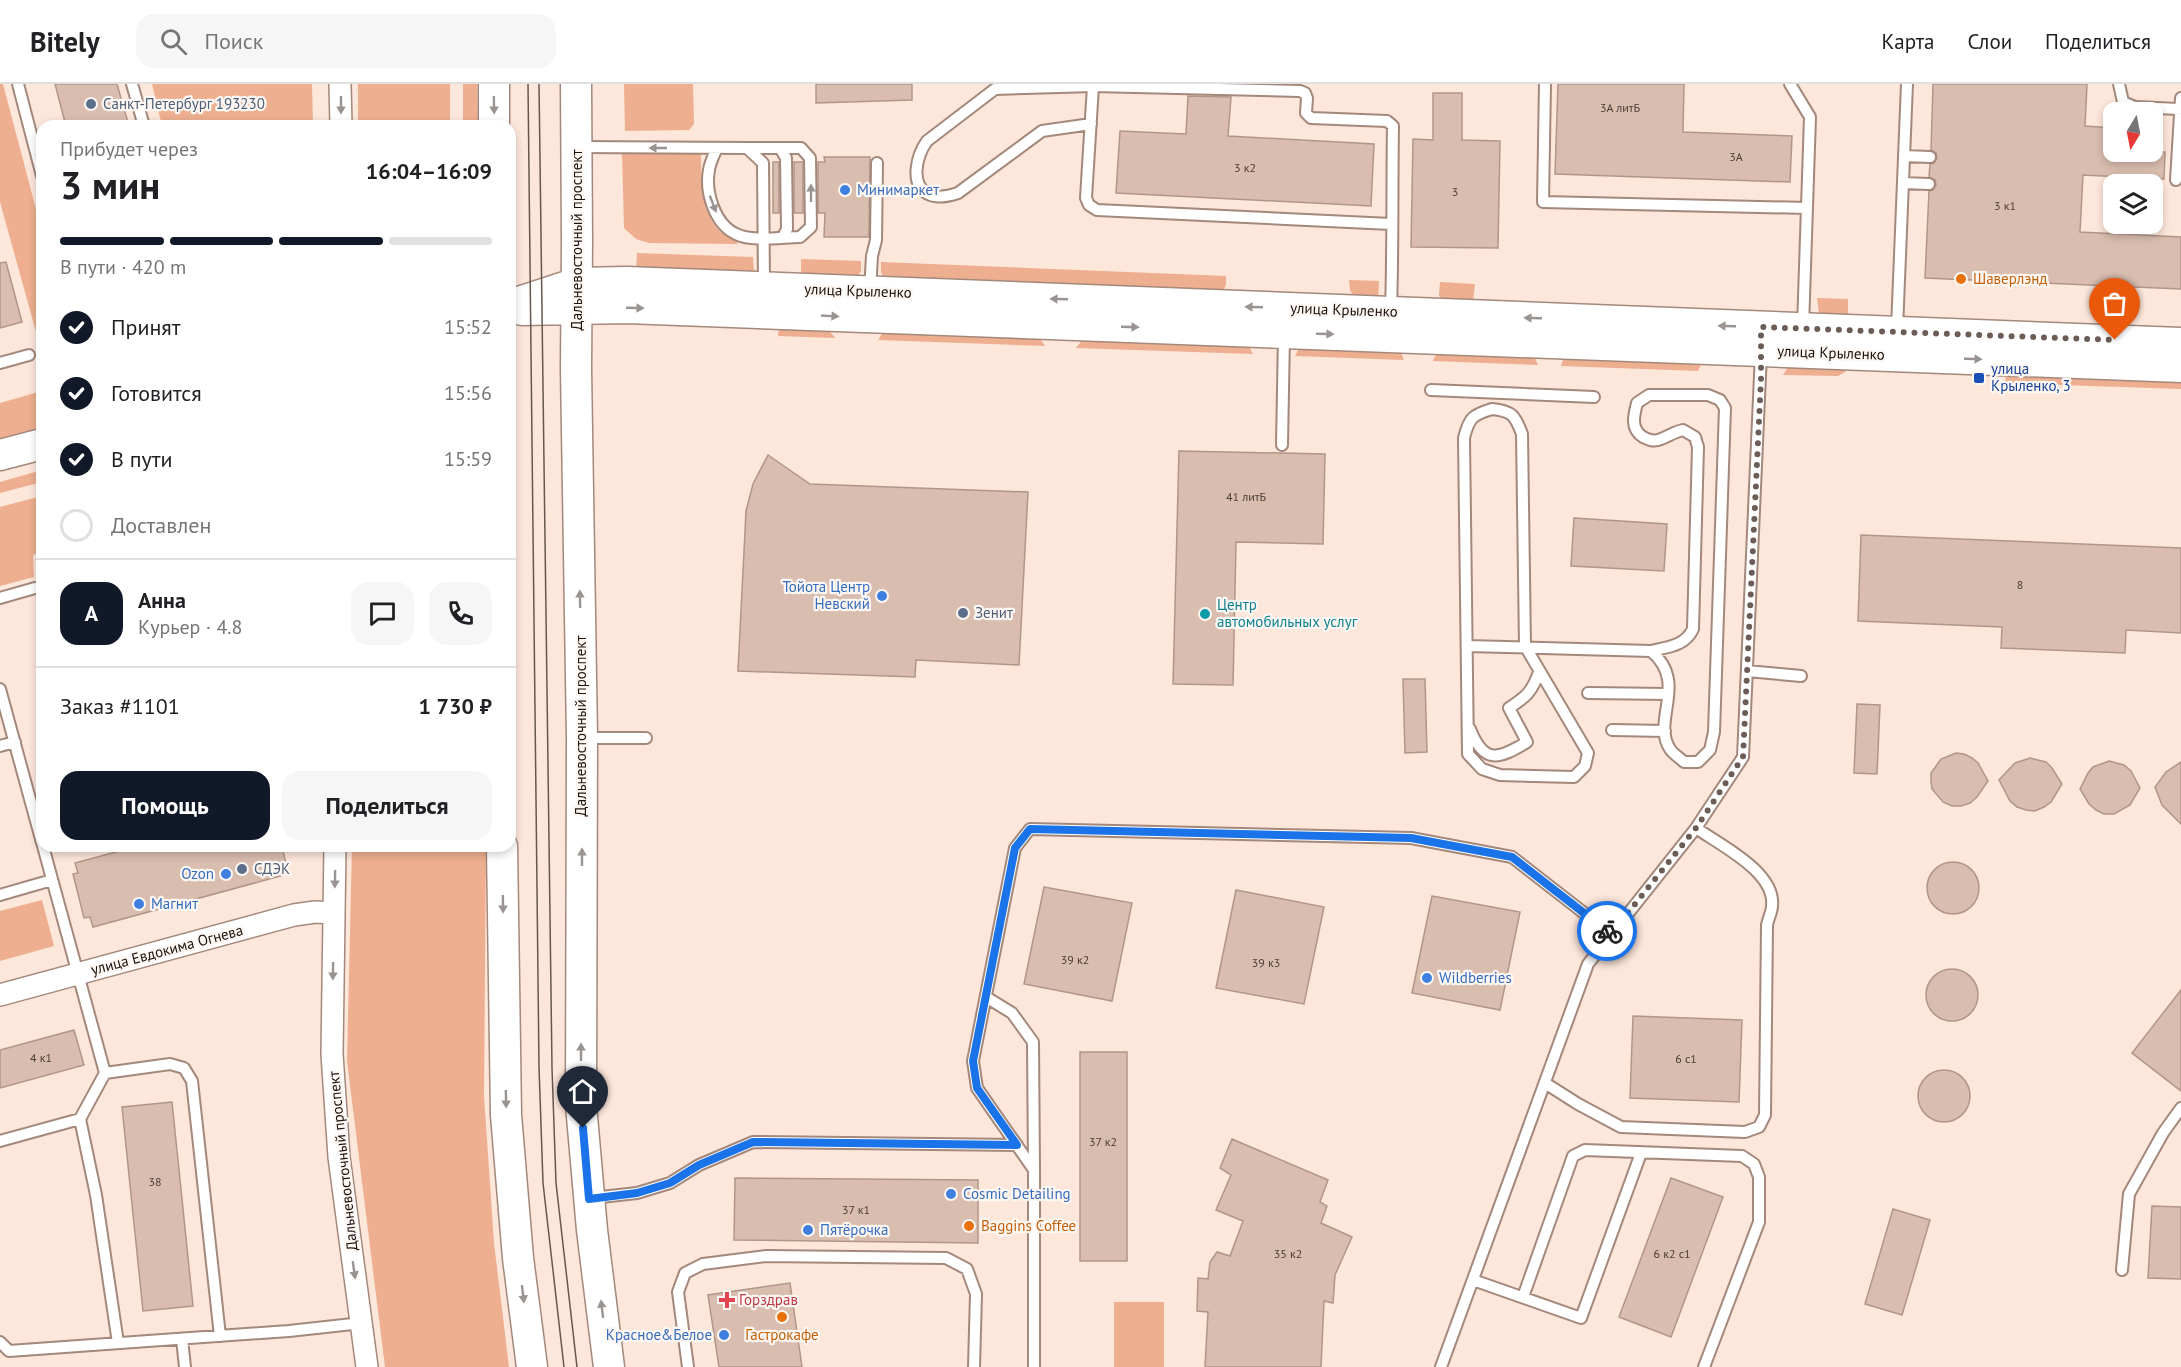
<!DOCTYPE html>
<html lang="ru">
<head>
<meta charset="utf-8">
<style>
	:root { --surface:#fff; --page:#f6f6f6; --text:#202124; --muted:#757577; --line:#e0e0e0; --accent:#111827 }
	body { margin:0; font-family:"PT Sans",sans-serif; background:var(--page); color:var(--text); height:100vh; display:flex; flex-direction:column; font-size:22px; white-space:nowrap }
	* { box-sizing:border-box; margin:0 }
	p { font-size:20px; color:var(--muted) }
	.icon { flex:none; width:33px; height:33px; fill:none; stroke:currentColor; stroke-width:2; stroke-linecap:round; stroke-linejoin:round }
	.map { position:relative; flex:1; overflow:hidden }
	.details { position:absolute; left:36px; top:36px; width:480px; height:732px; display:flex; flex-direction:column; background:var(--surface); border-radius:18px; box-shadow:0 3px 9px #0003 }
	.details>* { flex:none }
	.needle { width:39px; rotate:190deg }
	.fabs { position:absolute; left:2103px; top:18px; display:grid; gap:12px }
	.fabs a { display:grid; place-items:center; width:60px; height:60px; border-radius:12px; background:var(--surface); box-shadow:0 3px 9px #0003; font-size:30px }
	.pin { position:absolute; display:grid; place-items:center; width:51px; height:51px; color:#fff; margin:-62px -26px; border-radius:50% 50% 50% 0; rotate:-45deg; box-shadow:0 0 6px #0007 }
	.pin .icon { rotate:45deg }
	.courier { position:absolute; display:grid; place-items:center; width:60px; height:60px; margin:-30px; border:4px solid #1a73e8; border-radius:50%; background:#fff; color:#222; box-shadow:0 2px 8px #0007 }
	.overview em { font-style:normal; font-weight:800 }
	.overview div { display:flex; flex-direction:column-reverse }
	.overview { display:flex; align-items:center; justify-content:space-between; height:102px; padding:0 24px }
	h1 { font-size:39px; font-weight:800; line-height:45px }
	.bar { display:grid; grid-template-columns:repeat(4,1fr); gap:9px 6px; align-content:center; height:72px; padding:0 24px }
	.bar i { height:8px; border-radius:4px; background:var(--line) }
	.bar .current { background:var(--accent) }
	.bar p { grid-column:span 4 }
	.line { display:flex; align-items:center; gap:15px; padding:0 24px; border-top:2px solid var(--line) }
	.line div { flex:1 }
	.round { display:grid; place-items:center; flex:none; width:63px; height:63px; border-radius:18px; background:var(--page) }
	ol { padding:0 24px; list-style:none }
	li { display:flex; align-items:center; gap:18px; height:66px }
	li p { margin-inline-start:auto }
	li .icon { padding:6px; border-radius:50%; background:var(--accent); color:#fff; stroke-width:4 }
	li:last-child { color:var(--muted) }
	li i { width:33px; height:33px; border:3px solid var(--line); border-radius:50% }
	.cta { display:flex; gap:12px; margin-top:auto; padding:12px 24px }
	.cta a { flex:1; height:69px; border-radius:18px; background:var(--accent); color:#fff; font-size:24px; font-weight:800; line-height:69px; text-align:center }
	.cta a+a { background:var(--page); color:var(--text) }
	header { display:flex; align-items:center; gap:36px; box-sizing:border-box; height:84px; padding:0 30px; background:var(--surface); border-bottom:2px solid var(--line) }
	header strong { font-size:28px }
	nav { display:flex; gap:33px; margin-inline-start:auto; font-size:21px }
	.search { width:420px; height:54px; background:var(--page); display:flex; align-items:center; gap:15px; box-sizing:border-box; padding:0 21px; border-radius:18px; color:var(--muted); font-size:22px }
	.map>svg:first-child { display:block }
	.green { fill:#edaf8f }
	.building { fill:#d9bdaf; stroke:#b19688; stroke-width:1.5 }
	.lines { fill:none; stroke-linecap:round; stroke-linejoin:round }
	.lane-casing { stroke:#a3887b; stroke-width:14 }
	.street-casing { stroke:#a3887b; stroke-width:24 }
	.secondary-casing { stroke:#a3887b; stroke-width:33 }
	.lane { stroke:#fff; stroke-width:10 }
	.street { stroke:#fff; stroke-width:21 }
	.secondary { stroke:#fff; stroke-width:30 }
	.tram { stroke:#665850; stroke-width:1.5 }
	.oneway { fill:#999492 }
	.done { stroke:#6b5c55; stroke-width:6; stroke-dasharray:0 10.8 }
	.route { stroke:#1a73e8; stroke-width:8 }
	.service-dot { fill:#5c6f8a; stroke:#fdf7f4; stroke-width:2 }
	.shop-dot { fill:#3f7fe0; stroke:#fdf7f4; stroke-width:2 }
	.food-dot { fill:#e8710a; stroke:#fdf7f4; stroke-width:2 }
	.transit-dot { fill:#1a4fb4; stroke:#fdf7f4; stroke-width:2 }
	.culture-dot { fill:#0f9aa8; stroke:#fdf7f4; stroke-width:2 }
	.health-dot { fill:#e0444e; stroke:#fdf7f4; stroke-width:2 }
	.labels { text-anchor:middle; stroke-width:4.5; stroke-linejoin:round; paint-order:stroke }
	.number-label { font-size:12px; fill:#4b3d36 }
	.service-label { font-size:15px; fill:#4e5e75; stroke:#fdf7f4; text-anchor:start }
	.shop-label { font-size:15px; fill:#366cbe; stroke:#fdf7f4; text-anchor:start }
	.street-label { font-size:15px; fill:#1c120d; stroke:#fdf7f4 }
	.food-label { font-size:15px; fill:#c56008; stroke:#fdf7f4; text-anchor:start }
	.transit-label { font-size:15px; fill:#164399; stroke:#fdf7f4; text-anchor:start }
	.culture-label { font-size:15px; fill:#0d838f; stroke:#fdf7f4; text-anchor:start }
	.health-label { font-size:15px; fill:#be3a42; stroke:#fdf7f4; text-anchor:start }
</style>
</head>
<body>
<header>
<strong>Bitely</strong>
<div class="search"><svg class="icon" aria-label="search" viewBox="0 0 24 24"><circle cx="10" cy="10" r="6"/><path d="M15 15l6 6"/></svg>Поиск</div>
<nav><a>Карта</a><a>Слои</a><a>Поделиться</a></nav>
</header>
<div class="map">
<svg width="2181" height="1283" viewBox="0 0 2181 1283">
	<rect width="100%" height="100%" fill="#fde6da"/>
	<!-- green -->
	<path class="green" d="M0 0H3L42 148V256L38 255 0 118Z
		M152 0H312L313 42H162Z
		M358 0H450V42H358Z
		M463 0H477L478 42H463Z
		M624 0H693L694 40 689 46 625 47Z
		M622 69H701C701 94 701 136 725 151 729 154 734 155 738 157L737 160 649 159 636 155 624 144Z
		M637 169 753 173 754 187 749 192 636 187Z
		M801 175 861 177V187L855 196 804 193 801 187Z
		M881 178 1226 192V201L1223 207 887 197 881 189Z
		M1349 196 1379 197 1378 216 1353 212 1350 206Z
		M1440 198 1475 200 1473 216 1469 220 1442 215 1439 212Z
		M1817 214 1848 215V234L1825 233 1819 230Z
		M779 243 828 245 835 254 778 252Z
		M884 247 1039 253 1045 262 878 256Z
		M1082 256 1248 260 1253 270 1076 264Z
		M1300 262 1400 266 1404 276 1295 272Z
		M1437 268 1534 272 1538 281 1433 277Z
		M1564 273 1702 278 1698 287 1561 282Z
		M1789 281 1847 283 1845 288 1838 292 1783 291Z
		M2006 290 2181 296V305L2005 299Z
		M42 307V343L0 355V319Z
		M42 386V398L0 409V398Z
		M42 412V467L33 471 34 493 0 502V423Z
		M352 762H486L484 1012 494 1159 509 1283H385L347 977Z
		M42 816 54 862 0 877V827Z
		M1114 1218H1164V1283H1114Z"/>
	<!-- building -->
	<path class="building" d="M55 0H117L129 42H66Z
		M816 0H912V16L816 19Z
		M1558 0H1684L1683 48 1792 52 1790 98 1555 90Z
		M1933 0H2087L2085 42 2114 44V68H2165L2164 95 2083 91 2080 148 2181 153V205L1925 194 1929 107 1933 106 1936 101 1935 96 1929 93 1930 80 1934 79 1937 74 1936 69 1931 66Z
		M1433 9H1462V56L1500 57 1498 164 1411 163 1413 55 1433 56Z
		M1188 12 1231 13 1228 52 1374 60 1371 122 1116 109 1120 47 1186 50Z
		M824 73H870L869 153H824L825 129H818V78H825Z
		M773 78H779V129H773Z
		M794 78H803V129H794Z
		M6 178 22 238 0 244V179Z
		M1179 367 1325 370 1323 460 1236 458 1233 601 1173 600Z
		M768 371 810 400 1028 408 1019 581 916 576 915 593 738 587 746 427 753 400Z
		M1574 434 1667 440 1664 487 1571 482Z
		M1861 451 2181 464V549L2126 546 2125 569 2001 564 2002 543 1858 537Z
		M1403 595H1425L1427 668 1405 669Z
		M1857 620 1880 621 1877 690 1854 689Z
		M1956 669 1964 670 1972 674 1978 679 1988 697 1977 713 1970 719 1961 722H1952L1943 718 1932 705 1931 697V689L1941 675Z
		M2030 674 2046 678 2052 684 2062 700 2051 718 2044 723 2035 727 2026 726 2017 723 2010 717 1999 696 2015 679Z
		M2109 677 2124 681 2131 687 2140 704 2130 721 2114 730H2104L2096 726 2089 720 2080 705 2088 689 2093 683Z
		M2181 678V740L2162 721 2155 703 2166 688Z
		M138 762H282L286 780 282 781 284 791 93 843 90 833 84 834 73 790 78 789 75 779Z
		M1927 804a26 26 0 1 1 52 0a26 26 0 1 1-52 0Z
		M1044 803 1132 819 1112 917 1024 900Z
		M1236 806 1324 823 1304 920 1216 904Z
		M1432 812 1520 828 1500 926 1412 909Z
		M1926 911a26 26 0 1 1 52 0a26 26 0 1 1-52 0Z
		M2181 906V1007L2132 969Z
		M1633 932 1742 936 1739 1018 1630 1014Z
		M74 946 84 981 0 1004V966Z
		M1080 968H1127V1177H1080Z
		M1918 1012a26 26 0 1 1 52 0a26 26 0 1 1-52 0Z
		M172 1018 193 1222 143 1227 122 1023Z
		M1232 1055 1328 1096 1320 1118 1327 1122 1321 1139 1352 1153 1335 1191 1333 1219 1324 1217 1321 1283H1205L1208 1228 1197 1227 1198 1194 1208 1195 1210 1178 1217 1168 1230 1172 1243 1137 1216 1126 1231 1091 1220 1084Z
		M735 1094 978 1096V1159L734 1156Z
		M1671 1094 1723 1113 1671 1253 1619 1233Z
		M2152 1122 2181 1123V1195L2148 1194Z
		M1893 1125 1930 1136 1902 1231 1865 1220Z
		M790 1199 802 1283H719L708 1211Z"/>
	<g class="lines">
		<!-- lane casing -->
		<g class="lane-casing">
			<path id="lane" d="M18 0 42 92
				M132 0 144 42
				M1545 0 1543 118 1807 124
				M1790 0 1810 33 1803 243
				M2119 0 2123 18 2135 23 2179 25
				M1091 40 1042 47 958 109C949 112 937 115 928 110 909 100 917 71 927 57L995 5 1093 2
				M577 63 747 64 763 79 764 202
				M717 64C714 71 710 78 709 86 705 107 714 140 736 150 751 158 783 153 800 153L811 143 810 74 801 64H747
				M780 64 786 74 787 145 783 153
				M1904 72 1930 73
				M2176 96 2181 14
				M1903 99 1929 100
				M1391 140 1097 126 1089 121 1086 114 1093 2 1300 7 1305 9 1307 14 1306 29 1311 34 1387 37 1393 42C1392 104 1393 165 1391 227
				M870 206 872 172 876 156 877 79
				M1897 245 1907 0
				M0 279 29 271
				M1431 306 1594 313
				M1492 325C1512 327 1515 331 1522 350L1525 562 1588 669 1585 682 1574 693 1500 691 1482 685 1468 670 1464 354C1469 334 1472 331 1492 325Z
				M1282 361 1284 251
				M0 514 35 504
				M1467 562 1651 567C1668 563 1685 562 1693 545L1698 363 1695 353 1683 346C1674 348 1669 352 1661 355 1654 358 1649 356 1643 353 1630 345 1634 331 1637 319L1649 311H1708L1720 316 1725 324 1714 648 1710 666 1698 678H1684C1680 674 1673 670 1670 665 1651 636 1689 599 1651 567
				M1747 587 1801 592
				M0 605 42 759
				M1588 609 1668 610
				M1470 645C1484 681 1499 675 1527 658L1509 624C1526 613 1532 608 1539 588
				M1612 646 1665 647
				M582 654H646
				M0 662 15 658
				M43 762 105 989 80 1035 96 1111 118 1259
				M0 811 52 796
				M986 913 1012 929 1033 958 1034 1085
				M105 989 170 980 184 984 192 997 220 1252
				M1545 999 1578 1020 1621 1043 1745 1048 1759 1043 1765 1031 1767 841C1768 835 1772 828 1772 822 1776 788 1720 761 1696 744
				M0 1057 80 1035
				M592 1114 637 1109 670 1099 699 1081 753 1058 1017 1061
				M2122 1186 2129 1110 2163 1049 2181 1024
				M1473 1196 1581 1234 1641 1069
				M1523 1213 1573 1072 1585 1066 1742 1072 1754 1080 1759 1093V1138L1704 1283
				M182 1255 185 1283
				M0 1258 9 1267 289 1247 362 1239
				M688 1283 678 1208 685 1189 703 1180 766 1172 946 1174 967 1185 976 1210 974 1283
				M1034 1283V1086L977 1004 973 977 1015 764 1030 745 1411 754 1512 773 1611 850
				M1441 1283 1588 880 1696 744 1743 673 1761 269"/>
		</g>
		<!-- street casing -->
		<g class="street-casing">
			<path id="street" d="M340 0 341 42
				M335 762 332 970 339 1073 367 1283
				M0 911 294 831 315 828 334 829"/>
		</g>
		<!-- secondary casing -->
		<g class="secondary-casing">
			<path id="secondary" d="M494 0V42
				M576 0 577 157 576 285 582 654 581 1021 592 1146 609 1283
				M510 221 577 199 627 198 2181 259
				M522 226 627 224 2181 283
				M0 371 42 360
				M502 762 506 1031 518 1174 532 1283"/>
		</g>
		<!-- lane -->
		<use href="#lane" class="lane"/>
		<!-- street -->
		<use href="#street" class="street"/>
		<!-- secondary -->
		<use href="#secondary" class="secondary"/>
		<!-- tram -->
		<path class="tram" d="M528 0 539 983 543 1099 564 1283
			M539 0 552 984 556 1099 577 1283"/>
	</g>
	<!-- one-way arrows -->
	<defs><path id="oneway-solid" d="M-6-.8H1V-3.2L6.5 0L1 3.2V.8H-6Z" transform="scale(1.5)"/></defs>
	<g class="oneway">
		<use href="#oneway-solid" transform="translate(341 21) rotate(90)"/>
		<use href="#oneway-solid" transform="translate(494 21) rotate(89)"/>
		<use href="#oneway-solid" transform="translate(658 64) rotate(-180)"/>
		<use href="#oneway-solid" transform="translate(811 109) rotate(-90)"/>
		<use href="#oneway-solid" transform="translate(713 120) rotate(69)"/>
		<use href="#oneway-solid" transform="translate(1059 215) rotate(-178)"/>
		<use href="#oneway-solid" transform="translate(1254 223) rotate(-178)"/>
		<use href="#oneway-solid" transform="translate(635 224) rotate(2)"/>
		<use href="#oneway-solid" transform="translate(830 232) rotate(3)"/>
		<use href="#oneway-solid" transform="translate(1533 234) rotate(-178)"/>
		<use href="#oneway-solid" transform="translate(1727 242) rotate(-178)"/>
		<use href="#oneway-solid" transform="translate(1130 243) rotate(2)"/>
		<use href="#oneway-solid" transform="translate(1325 250) rotate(2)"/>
		<use href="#oneway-solid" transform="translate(1973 275) rotate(2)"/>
		<use href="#oneway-solid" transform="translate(580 515) rotate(-91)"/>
		<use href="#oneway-solid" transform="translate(582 773) rotate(-90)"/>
		<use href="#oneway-solid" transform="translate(335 795) rotate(91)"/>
		<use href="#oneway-solid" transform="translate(503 820) rotate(89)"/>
		<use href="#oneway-solid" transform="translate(333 887) rotate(91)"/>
		<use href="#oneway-solid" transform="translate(581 968) rotate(-90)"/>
		<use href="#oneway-solid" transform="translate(506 1015) rotate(89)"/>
		<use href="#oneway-solid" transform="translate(354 1186) rotate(82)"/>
		<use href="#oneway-solid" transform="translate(523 1210) rotate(83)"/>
		<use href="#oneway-solid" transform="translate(602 1225) rotate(-97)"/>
	</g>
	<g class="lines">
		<!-- done -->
		<path class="done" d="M1607 847 1611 850 1696 744 1743 673 1761 295V243L2115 256"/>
		<!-- route -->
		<path class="route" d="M583 1044 589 1115 637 1109 670 1099 699 1081 753 1058 1017 1061 977 1004 973 977 1015 764 1030 745 1411 754 1512 773 1607 847"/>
	</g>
	<!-- markers -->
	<g class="service-dot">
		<circle cx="91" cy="20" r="6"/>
		<circle cx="963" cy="529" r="6"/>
		<circle cx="242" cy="785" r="6"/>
	</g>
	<g class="shop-dot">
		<circle cx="845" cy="106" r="6"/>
		<circle cx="882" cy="512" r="6"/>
		<circle cx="226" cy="790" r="6"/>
		<circle cx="139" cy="820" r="6"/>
		<circle cx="1427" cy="894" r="6"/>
		<circle cx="951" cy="1110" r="6"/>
		<circle cx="808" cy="1146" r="6"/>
		<circle cx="724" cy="1251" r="6"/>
	</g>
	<g class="food-dot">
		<circle cx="1961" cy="195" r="6"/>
		<circle cx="969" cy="1142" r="6"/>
		<circle cx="782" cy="1233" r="6"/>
	</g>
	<rect class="transit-dot" x="1973" y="288" width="12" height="12" rx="3"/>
	<circle class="culture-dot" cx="1205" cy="530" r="6"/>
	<path class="health-dot" d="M724 1207h6v6h6v6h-6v6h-6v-6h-6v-6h6z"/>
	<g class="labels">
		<!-- number labels -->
		<g class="number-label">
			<text x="1620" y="28">3А литБ</text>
			<text x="1736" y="77">3А</text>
			<text x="1245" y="88">3 к2</text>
			<text x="1455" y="112">3</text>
			<text x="2005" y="126">3 к1</text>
			<text x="1246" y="417">41 литБ</text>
			<text x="2020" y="505">8</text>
			<text x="1075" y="880">39 к2</text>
			<text x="1266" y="883">39 к3</text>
			<text x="41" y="978">4 к1</text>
			<text x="1686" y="979">6 с1</text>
			<text x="1103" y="1062">37 к2</text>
			<text x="155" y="1102">38</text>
			<text x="856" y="1130">37 к1</text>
			<text x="1288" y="1174">35 к2</text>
			<text x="1672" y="1174">6 к2 с1</text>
		</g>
		<!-- service labels -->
		<g class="service-label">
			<text x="103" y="25">Санкт-Петербург 193230</text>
			<text x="975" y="534">Зенит</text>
			<text x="254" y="790">СДЭК</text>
		</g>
		<!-- shop labels -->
		<g class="shop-label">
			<text x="857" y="111">Минимаркет</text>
			<text x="870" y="508" text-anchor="end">Тойота Центр<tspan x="870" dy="17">Невский</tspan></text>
			<text x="214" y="795" text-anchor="end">Ozon</text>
			<text x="151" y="825">Магнит</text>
			<text x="1439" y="899">Wildberries</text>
			<text x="963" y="1115">Cosmic Detailing</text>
			<text x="820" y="1151">Пятёрочка</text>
			<text x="712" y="1256" text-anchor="end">Красное&amp;Белое</text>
		</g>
		<!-- street labels -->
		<g class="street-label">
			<text transform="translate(577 156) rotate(-90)" y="5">Дальневосточный проспект</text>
			<text transform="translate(858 207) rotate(2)" y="5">улица Крыленко</text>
			<text transform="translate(1344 226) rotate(2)" y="5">улица Крыленко</text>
			<text transform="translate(1831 269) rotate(2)" y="5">улица Крыленко</text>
			<text transform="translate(581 642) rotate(-90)" y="5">Дальневосточный проспект</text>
			<text transform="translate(167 866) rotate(-15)" y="5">улица Евдокима Огнева</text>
			<text transform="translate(343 1077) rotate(-96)" y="5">Дальневосточный проспект</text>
		</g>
		<!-- food labels -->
		<g class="food-label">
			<text x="1973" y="200">Шаверлэнд</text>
			<text x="981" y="1147">Baggins Coffee</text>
			<text x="782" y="1256" text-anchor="middle">Гастрокафе</text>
		</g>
		<!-- transit labels -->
		<g class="transit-label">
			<text x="1991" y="290">улица<tspan x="1991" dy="17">Крыленко, 3</tspan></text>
		</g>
		<!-- culture labels -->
		<g class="culture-label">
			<text x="1217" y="526">Центр<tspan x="1217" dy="17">автомобильных услуг</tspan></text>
		</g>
		<!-- health labels -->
		<g class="health-label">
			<text x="739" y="1221">Горздрав</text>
		</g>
	</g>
</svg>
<div class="fabs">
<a><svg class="needle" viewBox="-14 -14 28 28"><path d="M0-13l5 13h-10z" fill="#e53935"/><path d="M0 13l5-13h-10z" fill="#757577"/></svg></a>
<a><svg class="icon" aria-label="layers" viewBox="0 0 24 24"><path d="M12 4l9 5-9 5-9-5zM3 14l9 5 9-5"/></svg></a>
</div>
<div class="pin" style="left:2115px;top:256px;background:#ea580c"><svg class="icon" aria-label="bag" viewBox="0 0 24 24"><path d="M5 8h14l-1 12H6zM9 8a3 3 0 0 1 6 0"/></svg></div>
<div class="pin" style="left:583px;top:1044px;background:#1f2937"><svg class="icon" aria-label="home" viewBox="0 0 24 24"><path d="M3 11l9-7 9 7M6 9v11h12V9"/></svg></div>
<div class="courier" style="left:1607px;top:847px"><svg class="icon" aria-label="bike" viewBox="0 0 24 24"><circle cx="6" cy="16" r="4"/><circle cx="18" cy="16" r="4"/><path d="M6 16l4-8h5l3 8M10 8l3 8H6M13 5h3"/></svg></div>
<section class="details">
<div class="overview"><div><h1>3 мин</h1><p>Прибудет через</p></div><em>16:04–16:09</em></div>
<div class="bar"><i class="current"></i><i class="current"></i><i class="current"></i><i></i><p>В пути · 420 m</p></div>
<ol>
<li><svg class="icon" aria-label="check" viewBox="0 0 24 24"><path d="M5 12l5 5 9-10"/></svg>Принят<p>15:52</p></li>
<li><svg class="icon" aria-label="check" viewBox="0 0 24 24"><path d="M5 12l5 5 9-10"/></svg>Готовится<p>15:56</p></li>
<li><svg class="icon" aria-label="check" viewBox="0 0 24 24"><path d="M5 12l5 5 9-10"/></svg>В пути<p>15:59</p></li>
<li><i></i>Доставлен</li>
</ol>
<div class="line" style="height:108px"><b class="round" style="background:var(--accent);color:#fff">А</b><div><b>Анна</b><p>Курьер · 4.8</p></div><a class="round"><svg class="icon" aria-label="chat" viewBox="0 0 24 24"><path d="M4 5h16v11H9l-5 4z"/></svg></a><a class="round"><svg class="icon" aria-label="phone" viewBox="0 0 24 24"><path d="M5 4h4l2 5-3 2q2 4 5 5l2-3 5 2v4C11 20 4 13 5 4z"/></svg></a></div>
<div class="line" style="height:78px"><div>Заказ #1101</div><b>1 730 ₽</b></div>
<div class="cta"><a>Помощь</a><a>Поделиться</a></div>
</section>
</div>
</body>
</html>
